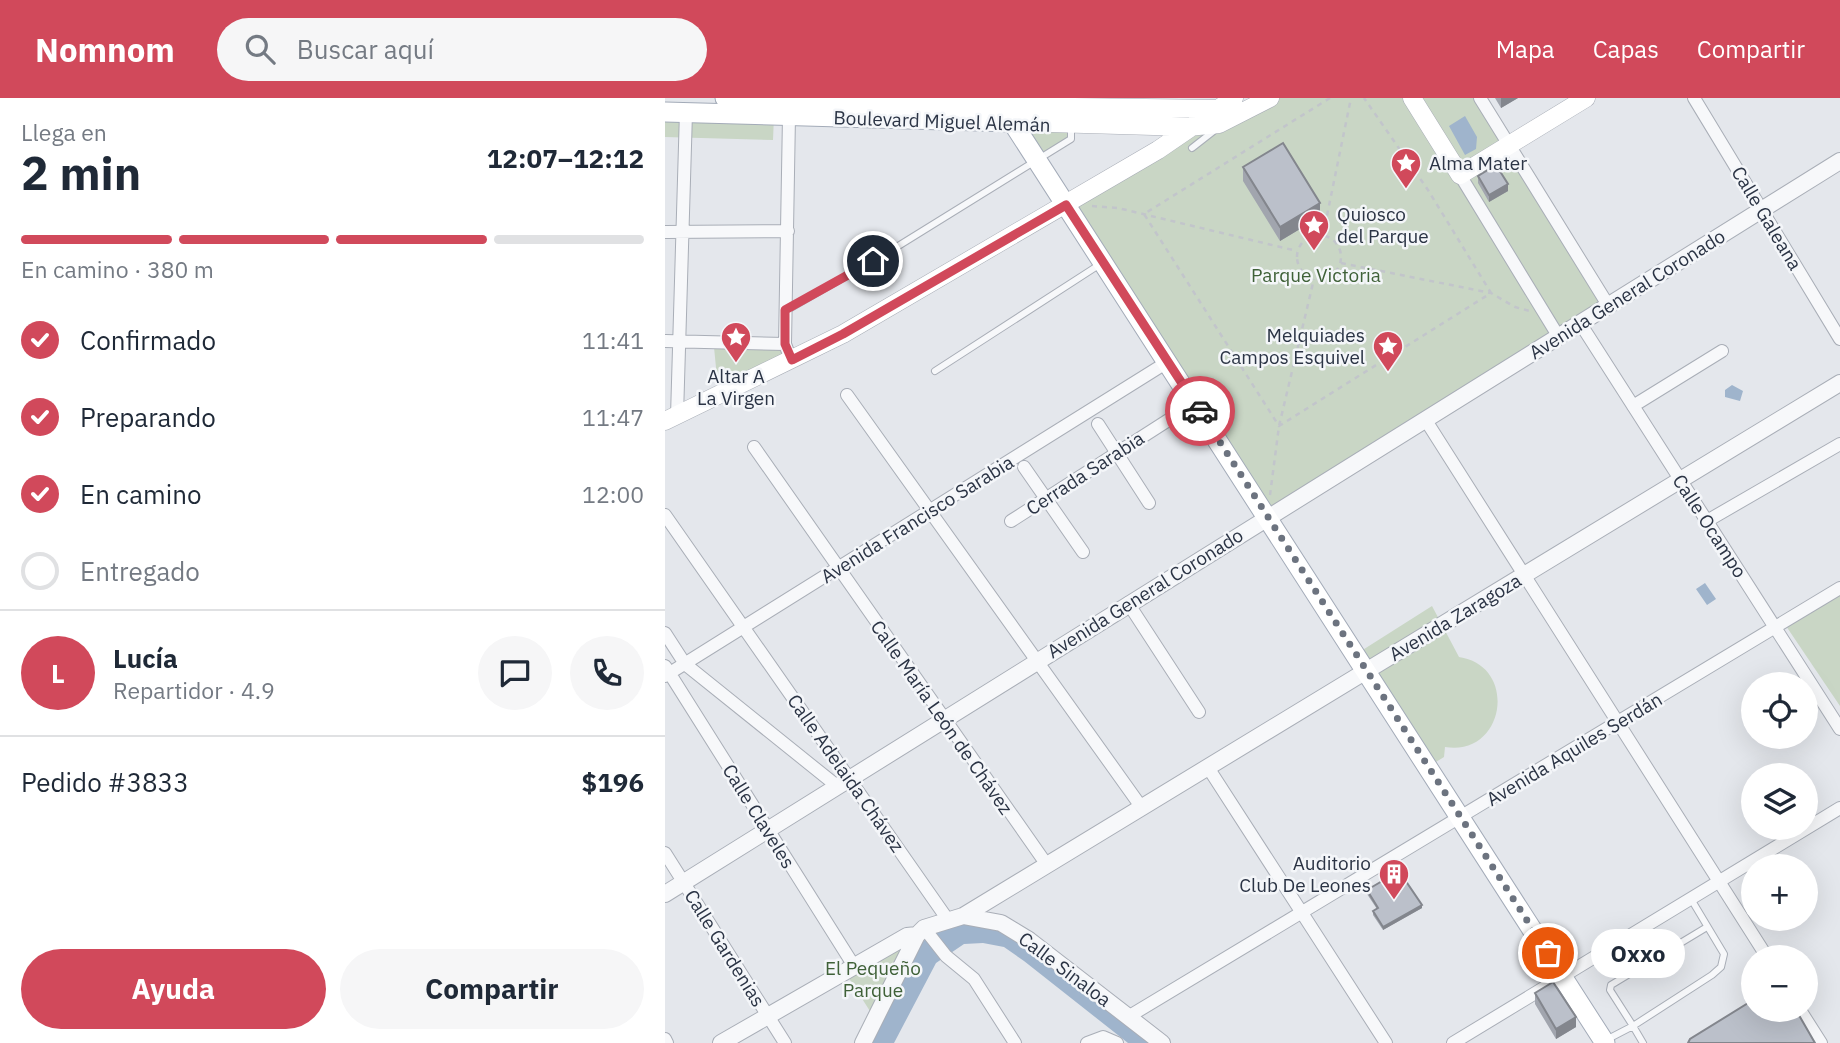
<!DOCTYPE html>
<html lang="es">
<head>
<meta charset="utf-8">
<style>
	:root { --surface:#fff; --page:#f6f6f7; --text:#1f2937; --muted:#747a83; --line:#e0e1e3; --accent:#d1495b }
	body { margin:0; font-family:"IBM Plex Sans",sans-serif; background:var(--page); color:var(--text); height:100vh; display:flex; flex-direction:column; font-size:26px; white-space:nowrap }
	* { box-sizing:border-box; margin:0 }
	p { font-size:23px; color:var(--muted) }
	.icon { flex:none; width:38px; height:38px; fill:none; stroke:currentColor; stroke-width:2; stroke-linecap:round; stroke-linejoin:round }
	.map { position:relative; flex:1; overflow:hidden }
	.drawer { display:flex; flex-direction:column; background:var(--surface); width:665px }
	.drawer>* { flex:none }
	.controls { position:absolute; left:1076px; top:574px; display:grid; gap:14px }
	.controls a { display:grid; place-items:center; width:77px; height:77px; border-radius:50%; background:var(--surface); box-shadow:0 7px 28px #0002; font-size:35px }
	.pin { position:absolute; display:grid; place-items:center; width:60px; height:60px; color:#fff; margin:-30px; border:4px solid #fff; border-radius:50%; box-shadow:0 2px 7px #0007 }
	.courier { position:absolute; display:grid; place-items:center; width:70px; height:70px; margin:-35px; border:5px solid #d1495b; border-radius:50%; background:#fff; color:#222; box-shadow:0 2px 9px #0007 }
	.bubble { position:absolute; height:49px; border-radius:24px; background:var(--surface); box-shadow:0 7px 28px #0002; font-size:23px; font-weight:800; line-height:49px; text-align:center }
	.summary em { font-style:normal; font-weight:800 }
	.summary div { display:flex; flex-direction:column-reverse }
	.summary { display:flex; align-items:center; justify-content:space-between; height:119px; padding:0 21px }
	h1 { font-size:46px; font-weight:800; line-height:52px }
	.bar { display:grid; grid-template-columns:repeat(4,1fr); gap:10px 7px; align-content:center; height:84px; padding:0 21px }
	.bar i { height:9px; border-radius:5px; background:var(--line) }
	.bar .on { background:var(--accent) }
	.bar p { grid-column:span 4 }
	.line { display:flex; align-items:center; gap:18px; padding:0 21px; border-top:2px solid var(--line) }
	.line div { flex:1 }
	.round { display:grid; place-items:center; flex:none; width:74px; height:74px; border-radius:37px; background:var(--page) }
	ol { padding:0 21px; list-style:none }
	li { display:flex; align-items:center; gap:21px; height:77px }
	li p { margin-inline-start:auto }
	li .icon { padding:7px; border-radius:50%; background:var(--accent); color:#fff; stroke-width:4 }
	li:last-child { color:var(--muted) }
	li i { width:38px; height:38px; border:4px solid var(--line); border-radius:50% }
	.primary-button { display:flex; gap:14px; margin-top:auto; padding:14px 21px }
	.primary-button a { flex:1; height:80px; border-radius:42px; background:var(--accent); color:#fff; font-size:28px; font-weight:800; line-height:80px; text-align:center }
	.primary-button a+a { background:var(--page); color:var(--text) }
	header { display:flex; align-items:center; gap:42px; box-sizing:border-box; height:98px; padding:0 35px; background:var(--accent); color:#fff }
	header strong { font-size:33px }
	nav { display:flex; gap:38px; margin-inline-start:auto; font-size:24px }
	.search { width:490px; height:63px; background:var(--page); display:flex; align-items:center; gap:18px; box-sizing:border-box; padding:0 24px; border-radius:38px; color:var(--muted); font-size:26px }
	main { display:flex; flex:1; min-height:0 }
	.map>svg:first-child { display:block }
	.green { fill:#c9d6c5 }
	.water { fill:#9fb4cc }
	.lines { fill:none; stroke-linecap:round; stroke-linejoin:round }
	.service-casing { stroke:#a9aeb7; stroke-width:8 }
	.minor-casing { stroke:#a9aeb7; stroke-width:14 }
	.tertiary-casing { stroke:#a9aeb7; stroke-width:18 }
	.secondary-casing { stroke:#a9aeb7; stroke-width:19 }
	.primary-casing { stroke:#a3abb8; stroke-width:21 }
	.path { stroke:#c2c5cb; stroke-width:2.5; stroke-dasharray:5 5; stroke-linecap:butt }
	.service { stroke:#f7f8fa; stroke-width:6 }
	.minor { stroke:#f7f8fa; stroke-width:12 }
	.tertiary { stroke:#f7f8fa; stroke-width:16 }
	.secondary { stroke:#fff; stroke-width:18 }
	.primary { stroke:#fff; stroke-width:19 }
	.wall { fill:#a1a5ae }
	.shaded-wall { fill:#83868d }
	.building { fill:#bbc0ca; stroke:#83868d; stroke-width:2 }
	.done { stroke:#6c737f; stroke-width:7; stroke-dasharray:0 12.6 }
	.route { stroke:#d1495b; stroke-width:9 }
	.labels { text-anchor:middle; stroke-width:5; stroke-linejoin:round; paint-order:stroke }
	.street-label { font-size:19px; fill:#2b3445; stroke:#f4f6f9 }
	.poi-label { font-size:19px; fill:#2b3445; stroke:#f4f6f9; text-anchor:start }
	.park-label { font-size:19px; fill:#3f6138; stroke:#f4f6f9 }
</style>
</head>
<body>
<header>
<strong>Nomnom</strong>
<div class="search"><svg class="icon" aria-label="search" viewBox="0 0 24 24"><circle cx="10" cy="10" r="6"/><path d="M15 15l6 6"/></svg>Buscar aquí</div>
<nav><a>Mapa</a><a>Capas</a><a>Compartir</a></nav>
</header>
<main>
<section class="drawer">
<div class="summary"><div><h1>2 min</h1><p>Llega en</p></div><em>12:07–12:12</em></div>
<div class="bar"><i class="on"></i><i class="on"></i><i class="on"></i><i></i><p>En camino · 380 m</p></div>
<ol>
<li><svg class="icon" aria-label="check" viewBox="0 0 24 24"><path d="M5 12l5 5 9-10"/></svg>Confirmado<p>11:41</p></li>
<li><svg class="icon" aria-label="check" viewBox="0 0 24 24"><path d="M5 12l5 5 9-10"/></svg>Preparando<p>11:47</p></li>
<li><svg class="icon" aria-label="check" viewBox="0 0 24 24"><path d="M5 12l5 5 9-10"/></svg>En camino<p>12:00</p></li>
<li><i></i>Entregado</li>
</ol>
<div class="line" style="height:126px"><b class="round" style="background:var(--accent);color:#fff">L</b><div><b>Lucía</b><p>Repartidor · 4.9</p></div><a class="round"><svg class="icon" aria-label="chat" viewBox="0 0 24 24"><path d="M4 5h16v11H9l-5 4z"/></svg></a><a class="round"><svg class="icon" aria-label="phone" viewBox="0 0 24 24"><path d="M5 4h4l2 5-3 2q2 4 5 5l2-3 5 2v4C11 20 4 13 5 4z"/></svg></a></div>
<div class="line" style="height:91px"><div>Pedido #3833</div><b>$196</b></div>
<div class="primary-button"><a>Ayuda</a><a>Compartir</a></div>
</section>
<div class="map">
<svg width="1175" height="945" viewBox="0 0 1175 945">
	<rect width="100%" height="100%" fill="#e4e7ec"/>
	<!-- green -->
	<path class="green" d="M596 0H814L940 204 599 418 398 101Z
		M0 16 109 18 108 42 0 39Z
		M350 22 405 23 404 40 371 58Z
		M48 239H118L128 263 54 300Z
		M1175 492V608L1119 525Z
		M767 508 794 559C854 568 840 659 780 649L779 659 758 672 685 560Z
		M251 836 210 921 180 874Z"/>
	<!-- water -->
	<path class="water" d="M800 18 812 39 811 51 800 57 784 28Z
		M1067 287 1078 293 1075 303 1060 299V292Z
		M1040 485 1051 501 1042 507 1031 491Z
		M304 825 347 835 491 945H463L359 863 339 849 318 845 299 846 271 865 229 945H203L256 844 288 826Z"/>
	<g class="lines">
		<!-- service casing -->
		<g class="service-casing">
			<path id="service" d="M527 50 550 32
				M122 212 230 150 406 41V27
				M270 273 437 165
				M1026 801 1059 856 1056 869 1047 877 968 928 945 892 946 887 1042 829
				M941 942 968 928 978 945"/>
		</g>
		<!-- minor casing -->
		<g class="minor-casing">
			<path id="minor" d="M815 0 943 207
				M1029 0 1175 241
				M124 18 120 246 126 262
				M795 77 892 236
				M0 134 123 133
				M915 225 1175 631
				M0 243 120 246
				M182 297 477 710
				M968 308 1057 253
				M12 318 21 14
				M760 321 1102 859
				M433 326 484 405
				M89 349 382 767
				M359 369 418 454
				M0 417 283 822
				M346 423 530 305
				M1042 423 1175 346
				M463 505 534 614
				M0 535 20 566 172 688
				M0 568 189 868
				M0 578 504 263
				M544 671 721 945
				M0 755 120 945
				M259 830 281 858 309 881 350 945
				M1135 912 1156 945
				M463 919 1175 490
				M0 941 2 945
				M422 945 438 939 452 945
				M788 945 1175 710"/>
		</g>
		<!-- tertiary casing -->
		<g class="tertiary-casing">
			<path id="tertiary" d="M0 796 1175 63
				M298 818 1175 285
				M56 945 242 838 252 837
				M198 945 252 837 259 830 298 818 336 825 364 842 497 945"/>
		</g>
		<!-- secondary casing -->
		<g class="secondary-casing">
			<path id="secondary" d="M747 0 795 77 921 0
				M337 8 551 11
				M348 24 523 29 554 26 605 0
				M0 323 178 236 493 52 569 0"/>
		</g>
		<!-- primary casing -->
		<g class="primary-casing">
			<path id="primary" d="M60 0 337 8 940 945
				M0 14 348 24"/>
		</g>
		<!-- path -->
		<path class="path" d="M665 0 479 116 614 328 826 195 763 92 699 0
			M427 108 453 110 632 153
			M632 159a22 22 0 1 1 44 0a22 22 0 1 1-44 0Z
			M658 137 686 0
			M676 165 826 195 850 209 865 213
			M605 397 614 328 649 181"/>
		<!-- service -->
		<use href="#service" class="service"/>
		<!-- minor -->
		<use href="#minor" class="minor"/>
		<!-- tertiary -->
		<use href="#tertiary" class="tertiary"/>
		<!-- secondary -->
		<use href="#secondary" class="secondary"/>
		<!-- primary -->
		<use href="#primary" class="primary"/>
	</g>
	<!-- wall -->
	<path class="wall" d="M830 0H853L836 10Z
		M578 69 655 119 615 143 578 83Z
		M813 78 843 93 824 104 813 85Z
		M702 792 757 810 718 832 708 817V813L712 811 702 796Z
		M870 895 911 929 891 941 870 906Z"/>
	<!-- shaded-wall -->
	<path class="shaded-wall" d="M836 0H853L836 10Z
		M843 86V93L824 104V97Z
		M655 105V119L615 143V129Z
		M757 807V810L718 832V829Z
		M911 919V929L891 941V931Z"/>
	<!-- building -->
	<path class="building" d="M618 45 655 105 615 129 578 69Z
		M831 67 843 86 824 97 813 78Z
		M734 773 757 807 718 829 708 813 713 810 702 792Z
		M888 884 911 919 891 931 870 895Z
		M1088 902V912H1131L1150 945H1023L1025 941Z"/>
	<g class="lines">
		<!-- done -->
		<path class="done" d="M535 313 883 855"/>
		<!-- route -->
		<path class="route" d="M208 163 120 212V246L127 262 178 236 401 107 535 313"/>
	</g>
	<!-- icons -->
	<defs>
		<g id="sight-pin" transform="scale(1.575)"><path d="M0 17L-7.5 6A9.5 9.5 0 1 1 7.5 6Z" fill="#d1495b" stroke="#f4f6f9"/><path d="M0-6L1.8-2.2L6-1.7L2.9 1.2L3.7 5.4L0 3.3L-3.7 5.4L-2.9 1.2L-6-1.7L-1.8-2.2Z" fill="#fff"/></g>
		<g id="building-pin" transform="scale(1.575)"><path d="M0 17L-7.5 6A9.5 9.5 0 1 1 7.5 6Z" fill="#d1495b" stroke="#f4f6f9"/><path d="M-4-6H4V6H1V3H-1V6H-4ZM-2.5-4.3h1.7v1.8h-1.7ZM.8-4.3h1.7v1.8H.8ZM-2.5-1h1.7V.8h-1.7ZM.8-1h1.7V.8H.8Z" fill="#fff"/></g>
	</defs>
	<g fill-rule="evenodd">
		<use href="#sight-pin" x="741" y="65"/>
		<use href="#sight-pin" x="649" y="127"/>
		<use href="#sight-pin" x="71" y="239"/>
		<use href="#sight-pin" x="723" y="248"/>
		<use href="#building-pin" x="729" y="776"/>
	</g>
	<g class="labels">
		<!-- street labels -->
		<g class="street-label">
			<text transform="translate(277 23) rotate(2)" y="7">Boulevard Miguel Alemán</text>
			<text transform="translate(1102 120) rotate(59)" y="7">Calle Galeana</text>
			<text transform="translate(962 196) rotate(-32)" y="7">Avenida General Coronado</text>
			<text transform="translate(420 375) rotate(-33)" y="7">Cerrada Sarabia</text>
			<text transform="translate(252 421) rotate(-32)" y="7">Avenida Francisco Sarabia</text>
			<text transform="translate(1045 428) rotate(57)" y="7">Calle Ocampo</text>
			<text transform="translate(480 495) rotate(-32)" y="7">Avenida General Coronado</text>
			<text transform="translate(790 519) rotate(-31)" y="7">Avenida Zaragoza</text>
			<text transform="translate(277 619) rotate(55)" y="7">Calle María León de Chávez</text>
			<text transform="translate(909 651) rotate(-31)" y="7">Avenida Aquiles Serdán</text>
			<text transform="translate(181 675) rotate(55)" y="7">Calle Adelaida Chávez</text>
			<text transform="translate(94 718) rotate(58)" y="7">Calle Claveles</text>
			<text transform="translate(60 850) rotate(58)" y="7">Calle Gardenias</text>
			<text transform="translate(400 871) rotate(37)" y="7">Calle Sinaloa</text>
		</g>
		<!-- poi labels -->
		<g class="poi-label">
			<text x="764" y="72">Alma Mater</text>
			<text x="672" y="123">Quiosco<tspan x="672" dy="22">del Parque</tspan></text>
			<text x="700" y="244" text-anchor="end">Melquiades<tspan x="700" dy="22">Campos Esquivel</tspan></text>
			<text x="71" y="285" text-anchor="middle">Altar A<tspan x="71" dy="22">La Virgen</tspan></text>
			<text x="706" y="772" text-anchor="end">Auditorio<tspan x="706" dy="22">Club De Leones</tspan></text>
		</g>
		<!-- park labels -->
		<g class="park-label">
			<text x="651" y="184">Parque Victoria</text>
			<text x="208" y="877">El Pequeño<tspan x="208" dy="22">Parque</tspan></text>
		</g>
	</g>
</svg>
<div class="controls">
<a><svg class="icon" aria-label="locate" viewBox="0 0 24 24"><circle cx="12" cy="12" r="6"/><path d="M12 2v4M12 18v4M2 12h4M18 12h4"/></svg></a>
<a><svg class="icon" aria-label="layers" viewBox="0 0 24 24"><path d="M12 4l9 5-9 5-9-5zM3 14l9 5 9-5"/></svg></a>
<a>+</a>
<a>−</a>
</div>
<div class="pin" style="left:883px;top:855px;background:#ea580c"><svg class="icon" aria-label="bag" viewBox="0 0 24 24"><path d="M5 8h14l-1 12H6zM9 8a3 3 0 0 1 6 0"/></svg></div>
<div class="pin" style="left:208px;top:163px;background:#1f2937"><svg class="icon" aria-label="home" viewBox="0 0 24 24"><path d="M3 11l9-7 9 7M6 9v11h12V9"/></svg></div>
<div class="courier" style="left:535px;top:313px"><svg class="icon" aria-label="car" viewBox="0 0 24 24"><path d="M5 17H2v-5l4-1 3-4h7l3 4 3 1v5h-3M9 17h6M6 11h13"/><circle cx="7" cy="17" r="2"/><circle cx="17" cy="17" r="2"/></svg></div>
<div class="bubble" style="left:926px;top:831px;width:94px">Oxxo</div>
</div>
</main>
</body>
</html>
